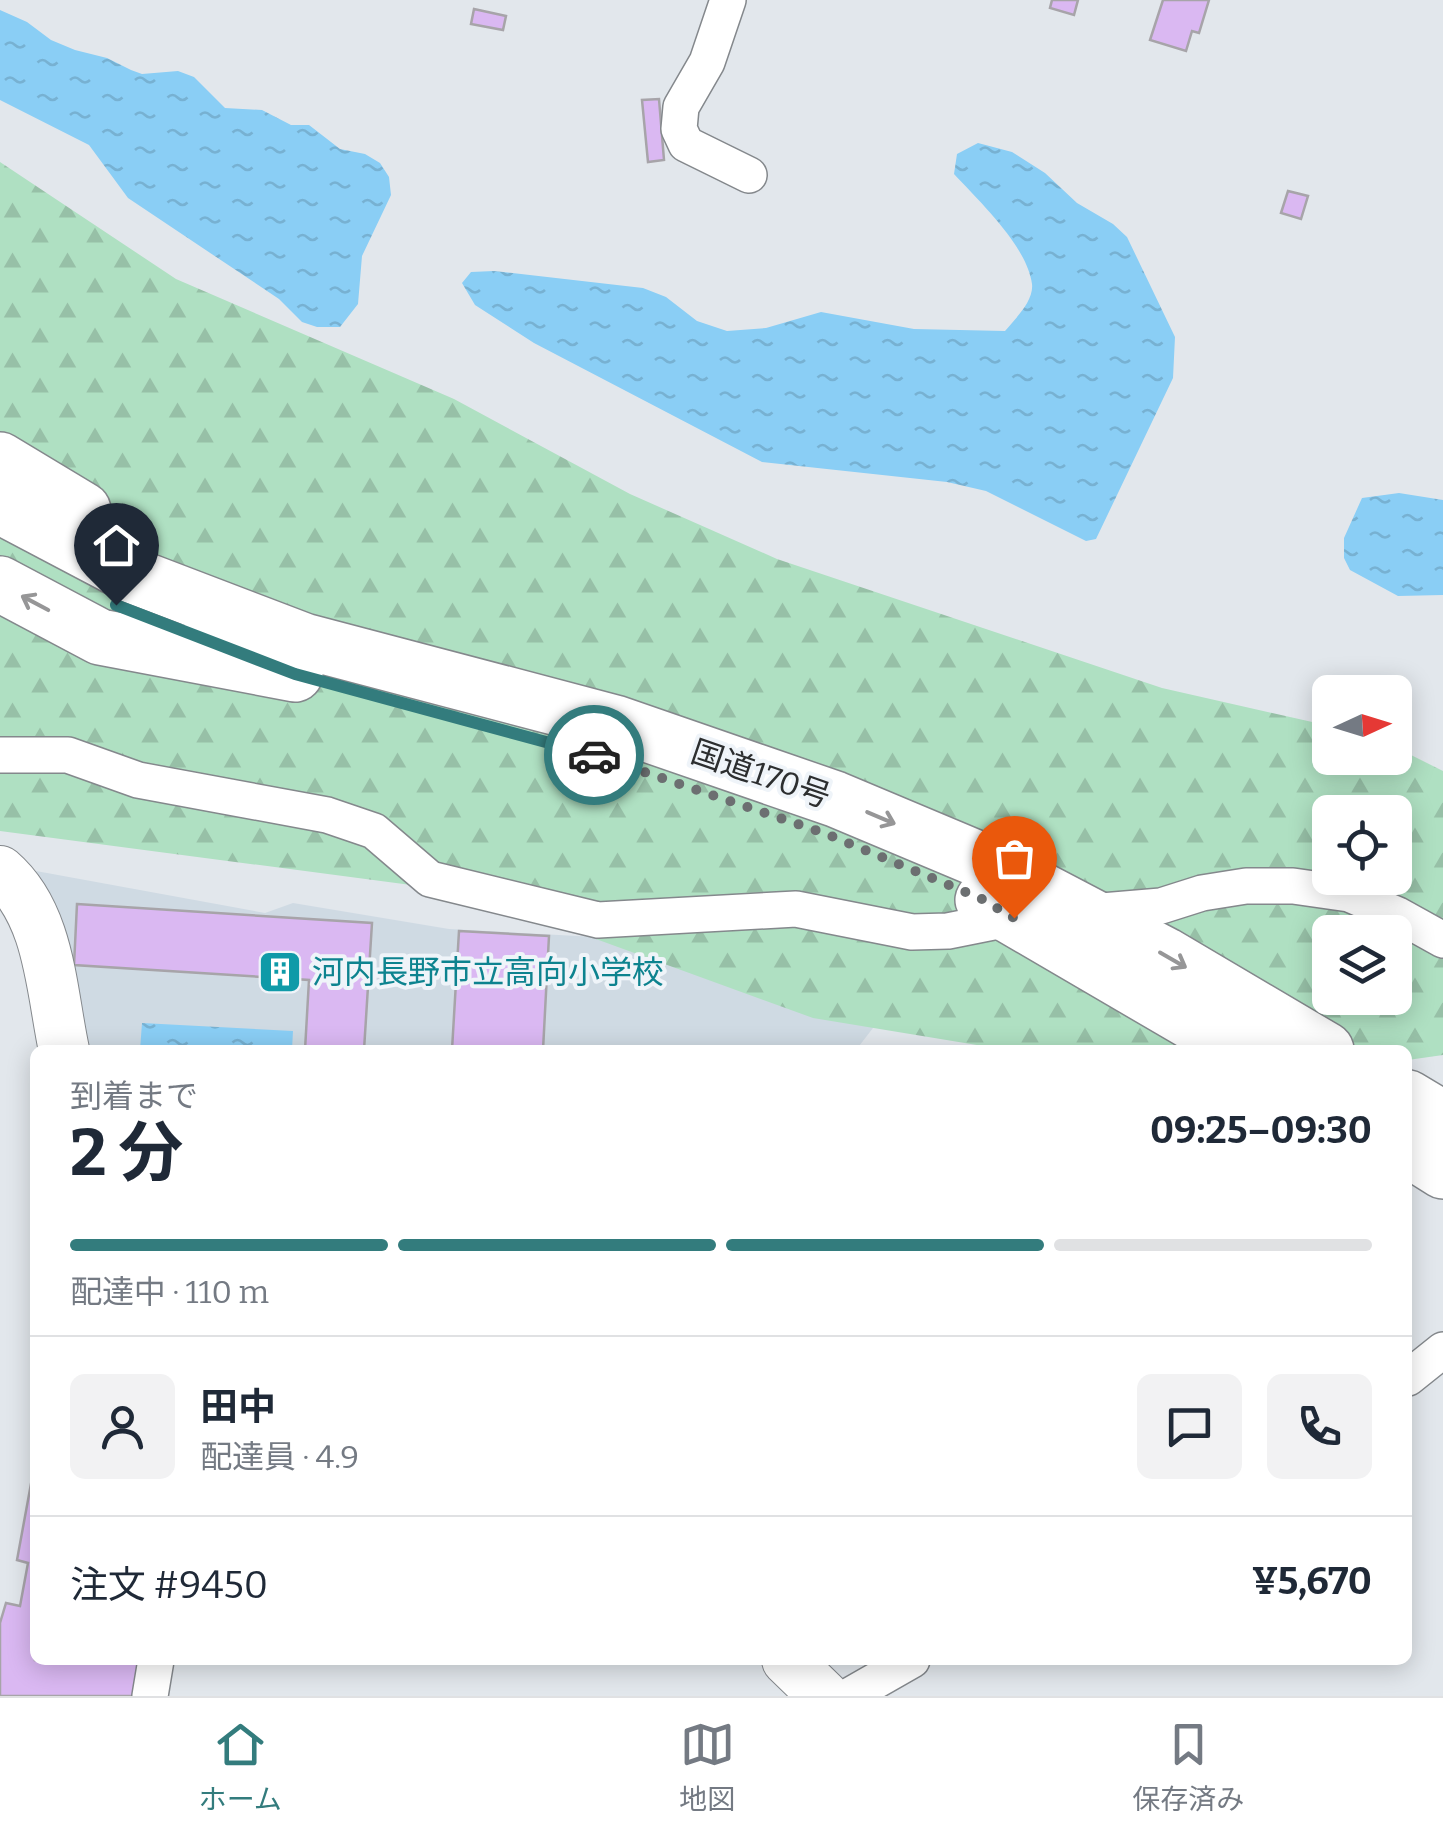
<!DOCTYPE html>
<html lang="ja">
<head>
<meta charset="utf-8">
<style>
	:root { --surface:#fff; --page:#f2f2f3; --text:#1f2937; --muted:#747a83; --line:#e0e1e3; --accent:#337c7d }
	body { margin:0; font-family:Bitter,"Noto Sans JP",serif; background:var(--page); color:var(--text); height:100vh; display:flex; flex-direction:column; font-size:38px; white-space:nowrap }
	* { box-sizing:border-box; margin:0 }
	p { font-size:32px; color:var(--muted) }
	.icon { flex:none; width:55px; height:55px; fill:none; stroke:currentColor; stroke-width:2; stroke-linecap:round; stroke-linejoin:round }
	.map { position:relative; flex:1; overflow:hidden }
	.panel { position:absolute; left:30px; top:1045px; width:1382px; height:620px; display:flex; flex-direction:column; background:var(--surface); border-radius:15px; box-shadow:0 5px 25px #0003 }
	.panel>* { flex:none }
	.needle { width:65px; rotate:86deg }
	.controls { position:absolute; left:1312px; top:675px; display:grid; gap:20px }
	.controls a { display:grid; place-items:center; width:100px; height:100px; border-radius:15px; background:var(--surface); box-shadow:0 5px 25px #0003; font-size:50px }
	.pin { position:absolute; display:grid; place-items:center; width:85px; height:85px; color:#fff; margin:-102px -42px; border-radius:50% 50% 50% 0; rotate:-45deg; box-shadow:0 0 10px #0007 }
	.pin .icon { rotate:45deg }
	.courier { position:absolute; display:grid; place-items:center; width:100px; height:100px; margin:-50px; border:8px solid #337c7d; border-radius:50%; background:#fff; color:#222; box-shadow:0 2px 12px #0007 }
	.overview em { font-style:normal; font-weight:700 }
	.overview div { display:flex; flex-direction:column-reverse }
	.overview { display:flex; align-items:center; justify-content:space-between; height:170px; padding:0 40px }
	h1 { font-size:65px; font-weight:700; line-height:75px }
	.bar { display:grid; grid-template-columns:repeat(4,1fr); gap:15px 10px; align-content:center; height:120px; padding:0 40px }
	.bar i { height:12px; border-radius:8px; background:var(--line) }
	.bar .selected { background:var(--accent) }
	.bar p { grid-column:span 4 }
	.line { display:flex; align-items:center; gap:25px; padding:0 40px; border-top:2px solid var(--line) }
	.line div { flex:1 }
	.round { display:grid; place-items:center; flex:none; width:105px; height:105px; border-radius:15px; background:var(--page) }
	.tab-bar { display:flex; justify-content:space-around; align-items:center; height:140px; border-top:2px solid var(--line); background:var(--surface); font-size:28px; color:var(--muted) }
	.tab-bar a { display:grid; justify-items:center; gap:5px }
	.tab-bar .selected { color:var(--accent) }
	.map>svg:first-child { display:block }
	.built { fill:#cfdae3 }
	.forest { fill:url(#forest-firs); fill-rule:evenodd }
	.water { fill:url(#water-ripples) }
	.building { fill:#dab8f2; stroke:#a7a4a9; stroke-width:2.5 }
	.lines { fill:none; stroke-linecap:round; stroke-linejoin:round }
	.street-casing { stroke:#84888c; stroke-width:38 }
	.secondary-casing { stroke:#84888c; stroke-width:52 }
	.highway-casing { stroke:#84888c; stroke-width:58 }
	.street { stroke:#fff; stroke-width:35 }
	.secondary { stroke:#fff; stroke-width:50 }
	.highway { stroke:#fff; stroke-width:55 }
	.oneway { stroke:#969697 }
	.done { stroke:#6c6f71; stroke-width:10; stroke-dasharray:0 18 }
	.route { stroke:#337c7d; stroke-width:12 }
	.labels { text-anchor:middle; stroke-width:8; stroke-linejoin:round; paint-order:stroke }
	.street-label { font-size:32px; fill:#2c2e2f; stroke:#eff4f9 }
	.culture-label { font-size:32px; fill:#0d838f; stroke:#eff4f9; text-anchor:start }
</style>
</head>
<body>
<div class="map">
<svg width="1443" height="1696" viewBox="0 0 1443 1696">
	<defs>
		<pattern id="forest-firs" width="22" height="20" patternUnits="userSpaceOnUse" patternTransform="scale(2.5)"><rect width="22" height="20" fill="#afe0c2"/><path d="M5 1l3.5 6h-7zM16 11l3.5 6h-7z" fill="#97c0a7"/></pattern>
		<pattern id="water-ripples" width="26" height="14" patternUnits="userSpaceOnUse" patternTransform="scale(2.5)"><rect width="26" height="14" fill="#8acef5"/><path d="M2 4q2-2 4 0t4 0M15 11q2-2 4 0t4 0" fill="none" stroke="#77b1d2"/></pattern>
	</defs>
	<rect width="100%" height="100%" fill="#e2e7ec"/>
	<!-- built -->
	<path class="built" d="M36 871 265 913 293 903 449 929 669 941 890 1006 856 1050H82L54 913 45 886Z"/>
	<!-- forest -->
	<path class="forest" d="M0 162 176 279 454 399 630 494 777 559 1162 688 1330 726V758H1395V747L1443 771V1055L1408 1060V1050L995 1048 813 1018 552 923 411 885 0 831ZM1330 812H1395V878H1330ZM1330 932H1395V998H1330Z"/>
	<!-- water -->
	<path class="water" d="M0 10 27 22 51 40 75 50 107 58 131 70 142 74 178 71 194 77 225 108 262 110 291 125H309L340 149 365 154 380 163 389 177 391 195 362 256 358 304 340 327H317L302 322 279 299 128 198 89 145 0 100Z
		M978 143 1012 152 1045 173 1077 203 1113 224 1127 237 1175 337 1173 378 1096 539 1086 541 986 491 947 482 762 462 534 343 475 305 462 283 471 272 494 271 643 288 666 297 697 321 727 331 766 328 821 312 914 329 1005 331C1015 319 1034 301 1032 284 1027 246 979 201 954 174L957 154Z
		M1399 493 1443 500V595L1398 596 1350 570 1344 558V538L1362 498Z
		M142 1023 293 1031 292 1050H140Z"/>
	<!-- building -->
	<path class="building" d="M1052 0H1078L1074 15 1050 8Z
		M1163 0H1209L1199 33 1192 31 1186 51 1150 40Z
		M474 9 506 16 503 30 471 24Z
		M659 99 664 160 648 162 642 100Z
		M1288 191 1308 196 1301 219 1281 213Z
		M77 904 372 923 364 1050H305L309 980 74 965Z
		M459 931 549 936 543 1050H452Z
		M35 1462V1660H152L141 1696H0V1623L6 1603 20 1606 28 1563 17 1560Z"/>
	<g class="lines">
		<!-- street casing -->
		<g class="street-casing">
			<path id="street" d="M728 0 707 62 681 107 679 129 686 144 749 175
				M0 755H68L138 780 327 815 374 831 430 879 598 920 796 909 912 932 948 931 1013 918
				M1090 912 1161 906 1202 893 1246 886H1293L1349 894 1398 915 1443 940
				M1408 1378 1443 1350
				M150 1696 156 1660
				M849 1696 912 1660"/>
		</g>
		<!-- secondary casing -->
		<g class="secondary-casing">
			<path id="secondary" d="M0 871C50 914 51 989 64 1050
				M787 1660 824 1696"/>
		</g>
		<!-- highway casing -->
		<g class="highway-casing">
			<path id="highway" d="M0 460 83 510
				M0 506 131 575 304 641 615 723 835 799 997 867 1165 955 1326 1050
				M0 584 100 637 295 674
				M983 900 1240 1050
				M1408 1098 1443 1119
				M1408 1149 1443 1171"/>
		</g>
		<!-- street -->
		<use href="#street" class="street"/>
		<!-- secondary -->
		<use href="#secondary" class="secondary"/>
		<!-- highway -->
		<use href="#highway" class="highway"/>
	</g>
	<!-- one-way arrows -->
	<defs><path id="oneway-shaft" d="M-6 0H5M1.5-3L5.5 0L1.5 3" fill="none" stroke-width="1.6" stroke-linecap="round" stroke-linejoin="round" transform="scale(2.5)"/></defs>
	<g class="oneway">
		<use href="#oneway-shaft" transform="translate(35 603) rotate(-152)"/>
		<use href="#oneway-shaft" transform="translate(881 818) rotate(23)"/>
		<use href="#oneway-shaft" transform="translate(1173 960) rotate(30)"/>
	</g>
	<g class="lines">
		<!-- done -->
		<path class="done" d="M594 755 824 833 980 898 1014 918"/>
		<!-- route -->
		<path class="route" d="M116 605 295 674 594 755"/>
	</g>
	<!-- icons -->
	<defs>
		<g id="building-square" transform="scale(2.25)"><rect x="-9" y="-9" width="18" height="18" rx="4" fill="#0f9aa8" stroke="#eff4f9"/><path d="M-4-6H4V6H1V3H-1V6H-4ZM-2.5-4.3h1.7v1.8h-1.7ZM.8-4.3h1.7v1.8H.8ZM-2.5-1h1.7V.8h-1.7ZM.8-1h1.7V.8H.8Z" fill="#fff"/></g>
	</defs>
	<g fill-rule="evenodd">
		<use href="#building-square" x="280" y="972"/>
	</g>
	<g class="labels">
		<!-- street labels -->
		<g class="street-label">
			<text transform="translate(761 774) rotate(19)" y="11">国道170号</text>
		</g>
		<!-- culture labels -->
		<g class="culture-label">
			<text x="312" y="983">河内長野市立高向小学校</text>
		</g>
	</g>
</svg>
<div class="controls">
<a><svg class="needle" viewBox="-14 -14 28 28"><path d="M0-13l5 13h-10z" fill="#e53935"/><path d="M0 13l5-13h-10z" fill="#747a83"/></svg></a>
<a><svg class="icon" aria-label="locate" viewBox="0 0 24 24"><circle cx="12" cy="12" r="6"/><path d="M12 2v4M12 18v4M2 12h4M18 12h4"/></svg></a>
<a><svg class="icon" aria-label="layers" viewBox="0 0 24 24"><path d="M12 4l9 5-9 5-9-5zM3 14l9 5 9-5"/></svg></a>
</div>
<div class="pin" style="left:1014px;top:918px;background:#ea580c"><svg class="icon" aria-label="bag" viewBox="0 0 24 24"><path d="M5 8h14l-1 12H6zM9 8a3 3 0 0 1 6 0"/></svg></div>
<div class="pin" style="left:116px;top:605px;background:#1f2937"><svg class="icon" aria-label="home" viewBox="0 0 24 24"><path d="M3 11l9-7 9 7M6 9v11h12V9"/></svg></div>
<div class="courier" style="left:594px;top:755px"><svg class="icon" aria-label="car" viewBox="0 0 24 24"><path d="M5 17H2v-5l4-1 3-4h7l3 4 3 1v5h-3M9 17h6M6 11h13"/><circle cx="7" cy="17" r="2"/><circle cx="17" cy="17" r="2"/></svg></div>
<section class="panel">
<div class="overview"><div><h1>2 分</h1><p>到着まで</p></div><em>09:25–09:30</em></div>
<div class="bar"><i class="selected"></i><i class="selected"></i><i class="selected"></i><i></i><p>配達中 · 110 m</p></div>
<div class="line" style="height:180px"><a class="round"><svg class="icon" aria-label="person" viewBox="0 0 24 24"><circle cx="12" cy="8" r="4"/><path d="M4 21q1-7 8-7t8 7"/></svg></a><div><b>田中</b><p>配達員 · 4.9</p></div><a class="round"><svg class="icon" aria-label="chat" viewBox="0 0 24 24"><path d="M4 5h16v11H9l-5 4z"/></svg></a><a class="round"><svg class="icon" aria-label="phone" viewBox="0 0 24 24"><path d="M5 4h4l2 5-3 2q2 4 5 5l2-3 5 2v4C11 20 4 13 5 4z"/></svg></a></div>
<div class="line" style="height:130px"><div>注文 #9450</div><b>¥5,670</b></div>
</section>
</div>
<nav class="tab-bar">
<a class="selected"><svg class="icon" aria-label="home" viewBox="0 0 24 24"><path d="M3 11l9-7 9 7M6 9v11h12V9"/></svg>ホーム</a>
<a><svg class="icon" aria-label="map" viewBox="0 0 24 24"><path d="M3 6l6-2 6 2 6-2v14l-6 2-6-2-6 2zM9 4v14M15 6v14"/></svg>地図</a>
<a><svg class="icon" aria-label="saved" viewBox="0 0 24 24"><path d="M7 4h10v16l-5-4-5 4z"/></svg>保存済み</a>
</nav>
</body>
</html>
